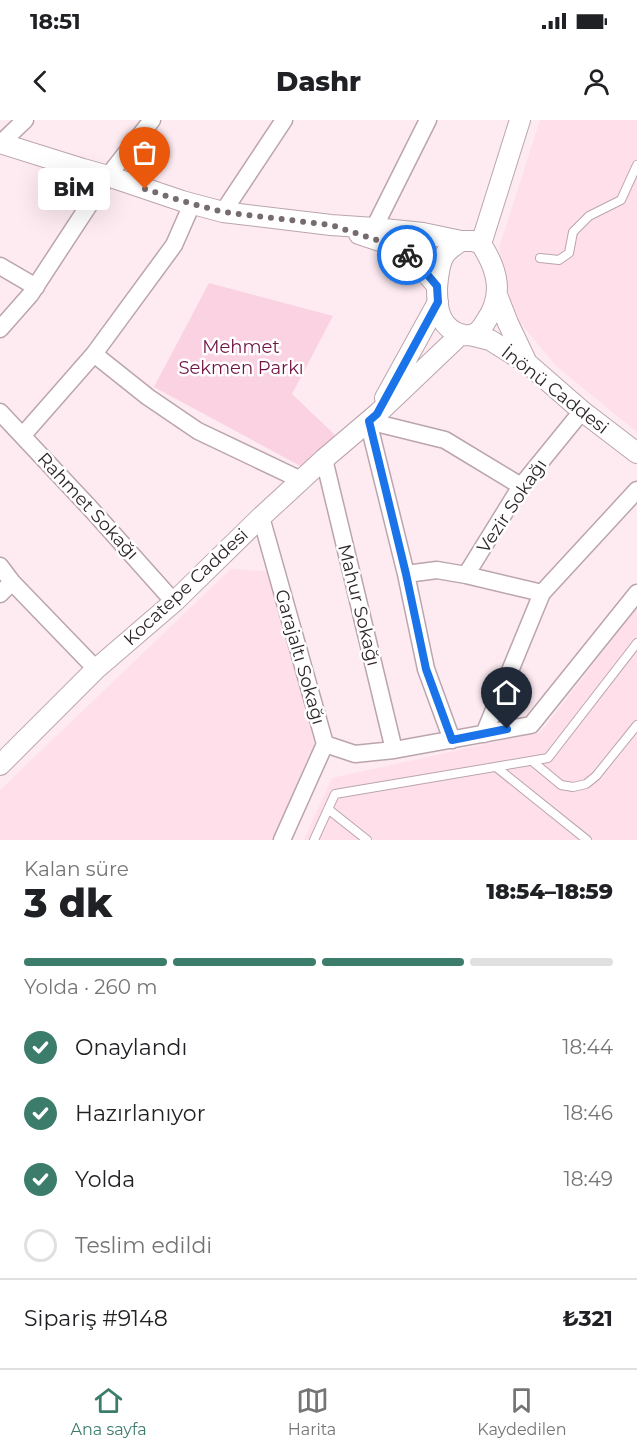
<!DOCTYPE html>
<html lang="tr">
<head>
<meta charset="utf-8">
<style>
	:root { --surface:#fff; --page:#f6f6f6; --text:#202124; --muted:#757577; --line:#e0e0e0; --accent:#3c7c6b }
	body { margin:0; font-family:Montserrat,sans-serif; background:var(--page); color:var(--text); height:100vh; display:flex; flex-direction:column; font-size:22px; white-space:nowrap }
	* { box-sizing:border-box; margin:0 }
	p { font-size:20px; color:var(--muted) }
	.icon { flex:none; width:33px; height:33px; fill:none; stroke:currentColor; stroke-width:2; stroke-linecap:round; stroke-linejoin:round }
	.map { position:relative; height:720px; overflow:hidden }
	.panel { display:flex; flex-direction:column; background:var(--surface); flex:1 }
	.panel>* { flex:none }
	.pin { position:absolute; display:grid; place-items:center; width:51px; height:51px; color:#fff; margin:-62px -26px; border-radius:50% 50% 50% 0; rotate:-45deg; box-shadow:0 0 6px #0007 }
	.pin .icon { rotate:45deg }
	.courier { position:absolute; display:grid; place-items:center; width:60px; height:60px; margin:-30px; border:4px solid #1a73e8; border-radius:50%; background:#fff; color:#222; box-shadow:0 2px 8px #0007 }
	.bubble { position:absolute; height:42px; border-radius:6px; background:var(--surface); box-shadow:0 6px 24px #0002; font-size:20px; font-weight:800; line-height:42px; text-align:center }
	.head em { font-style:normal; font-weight:800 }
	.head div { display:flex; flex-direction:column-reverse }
	.head { display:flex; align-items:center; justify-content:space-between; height:102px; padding:0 24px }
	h1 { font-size:39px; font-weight:800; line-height:45px }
	.bar { display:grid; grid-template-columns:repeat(4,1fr); gap:9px 6px; align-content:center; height:72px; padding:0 24px }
	.bar i { height:8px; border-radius:4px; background:var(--line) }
	.bar .on { background:var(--accent) }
	.bar p { grid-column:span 4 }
	.line { display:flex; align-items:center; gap:15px; padding:0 24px; border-top:2px solid var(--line) }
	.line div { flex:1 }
	ol { padding:0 24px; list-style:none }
	li { display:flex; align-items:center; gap:18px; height:66px }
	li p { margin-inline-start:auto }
	li .icon { padding:6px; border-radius:50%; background:var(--accent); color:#fff; stroke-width:4 }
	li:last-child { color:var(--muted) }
	li i { width:33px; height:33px; border:3px solid var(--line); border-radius:50% }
	.status { display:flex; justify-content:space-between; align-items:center; height:42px; padding:0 30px; background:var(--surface); direction:ltr }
	.status svg { height:16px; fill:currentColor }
	header { display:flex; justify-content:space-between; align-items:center; height:78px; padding:0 24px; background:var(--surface); font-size:27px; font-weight:800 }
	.menu { display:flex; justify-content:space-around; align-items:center; height:84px; border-top:2px solid var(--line); background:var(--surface); font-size:16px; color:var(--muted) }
	.menu a { display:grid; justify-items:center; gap:3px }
	.menu .on { color:var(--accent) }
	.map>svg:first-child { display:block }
	.built { fill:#fedfea }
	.green { fill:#fad2e1 }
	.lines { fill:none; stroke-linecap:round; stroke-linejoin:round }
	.service-casing { stroke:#bba5ad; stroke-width:10 }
	.minor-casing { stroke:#bba5ad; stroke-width:19 }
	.tertiary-casing { stroke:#bba5ad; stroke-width:22 }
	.service { stroke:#fff; stroke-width:8 }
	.minor { stroke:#fff; stroke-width:16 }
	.tertiary { stroke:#fff; stroke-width:20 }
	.done { stroke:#766b6f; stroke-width:6; stroke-dasharray:0 10.8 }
	.route { stroke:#1a73e8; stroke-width:8 }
	.labels { text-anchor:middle; stroke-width:5; stroke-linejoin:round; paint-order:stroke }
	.park-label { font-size:18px; fill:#701445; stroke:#fff }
	.street-label { font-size:18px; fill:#2e2629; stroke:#fff }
</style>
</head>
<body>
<div class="status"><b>18:51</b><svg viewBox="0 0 49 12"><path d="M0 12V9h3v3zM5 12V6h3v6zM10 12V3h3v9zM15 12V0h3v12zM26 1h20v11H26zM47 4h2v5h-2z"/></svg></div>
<header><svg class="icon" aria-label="back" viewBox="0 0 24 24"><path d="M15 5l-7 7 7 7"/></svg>Dashr<svg class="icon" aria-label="person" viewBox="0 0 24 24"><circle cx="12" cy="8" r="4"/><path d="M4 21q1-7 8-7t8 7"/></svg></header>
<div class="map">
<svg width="637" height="720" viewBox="0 0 637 720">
	<rect width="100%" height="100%" fill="#fdebf1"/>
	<!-- built -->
	<path class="built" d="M540 0H637V312L556 246 513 194 499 128Z
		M231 449 275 452 316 621 273 720H0V670Z
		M637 487V720H304L332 658 541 612Z"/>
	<!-- green -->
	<path class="green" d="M209 163 333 196 292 274 335 315 304 348 154 267Z"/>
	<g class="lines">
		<!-- service casing -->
		<g class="service-casing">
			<path id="service" d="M540 138 559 140 569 133 573 112 589 96 621 80 637 45
				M532 641 561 665 573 667 586 664 596 656 637 605
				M496 647 587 720
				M328 689 367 720
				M314 720 335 674 548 638 637 523"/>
		</g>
		<!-- minor casing -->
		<g class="minor-casing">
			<path id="minor" d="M1 23 25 0
				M223 92 284 0
				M374 108 428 0
				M0 146 36 167
				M0 209 30 175 108 56 152 0
				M94 234 148 277 198 311 301 360
				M0 292 90 388 174 482
				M23 315 94 234 174 125 192 84
				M324 339 394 630
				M261 397 325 624 355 634 394 630 531 605 637 473
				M0 446 12 462 96 549
				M406 454 437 450 466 455 542 473
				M466 455 521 366 582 291
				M0 474 12 462
				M484 614 542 473 637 370
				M452 620 426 549 406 454 368 301 445 320 521 366
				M282 720 325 624"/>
		</g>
		<!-- tertiary casing -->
		<g class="tertiary-casing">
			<path id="tertiary" d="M0 23 83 49 108 56 182 81 223 92 331 105 374 108 423 113 461 121H473L481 124C498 150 504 175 486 201 482 208 477 215 469 215 464 216 459 214 455 212 438 203 437 185 437 168 438 157 439 141 446 133 450 128 456 125 461 121
				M359 114 395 126 416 141 437 166
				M481 124 520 0
				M497 175 508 203 527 243
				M470 215 490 220 527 243 582 291 637 333
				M385 278 438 182
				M0 645 96 549 174 482 261 397 324 339 377 294 461 214"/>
		</g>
		<!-- service -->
		<use href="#service" class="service"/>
		<!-- minor -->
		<use href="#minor" class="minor"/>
		<!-- tertiary -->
		<use href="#tertiary" class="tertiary"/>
	</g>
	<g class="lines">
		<!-- done -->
		<path class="done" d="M145 69 182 81 223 92 331 105 395 126 407 135"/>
		<!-- route -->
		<path class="route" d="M407 135 416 141 437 166 438 182 377 294 369 301 406 454 426 549 452 620 507 609"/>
	</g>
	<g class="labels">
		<!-- park labels -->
		<g class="park-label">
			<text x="241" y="233">Mehmet<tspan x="241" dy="21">Sekmen Parkı</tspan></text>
		</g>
		<!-- street labels -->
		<g class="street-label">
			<text transform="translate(555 270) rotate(38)" y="6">İnönü Caddesi</text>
			<text transform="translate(88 386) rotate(47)" y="6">Rahmet Sokağı</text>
			<text transform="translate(512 386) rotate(-56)" y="6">Vezir Sokağı</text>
			<text transform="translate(186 467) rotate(-43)" y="6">Kocatepe Caddesi</text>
			<text transform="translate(359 485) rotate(76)" y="6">Mahur Sokağı</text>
			<text transform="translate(300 537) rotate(74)" y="6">Garajaltı Sokağı</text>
		</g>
	</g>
</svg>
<div class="pin" style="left:145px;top:69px;background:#ea580c"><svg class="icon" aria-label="bag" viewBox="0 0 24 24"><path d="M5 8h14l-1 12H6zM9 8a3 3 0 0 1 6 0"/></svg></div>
<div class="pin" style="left:507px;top:609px;background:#1f2937"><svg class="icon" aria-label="home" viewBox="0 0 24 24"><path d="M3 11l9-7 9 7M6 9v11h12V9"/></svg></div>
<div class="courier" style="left:407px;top:135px"><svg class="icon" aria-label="bike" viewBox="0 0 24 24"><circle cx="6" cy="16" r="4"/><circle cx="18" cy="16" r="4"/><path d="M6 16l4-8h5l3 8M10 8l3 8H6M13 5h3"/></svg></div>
<div class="bubble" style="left:38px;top:48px;width:72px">BİM</div>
</div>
<section class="panel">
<div class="head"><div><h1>3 dk</h1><p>Kalan süre</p></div><em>18:54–18:59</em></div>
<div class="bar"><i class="on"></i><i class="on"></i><i class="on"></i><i></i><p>Yolda · 260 m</p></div>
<ol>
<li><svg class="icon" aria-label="check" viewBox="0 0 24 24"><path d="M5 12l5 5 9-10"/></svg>Onaylandı<p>18:44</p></li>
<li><svg class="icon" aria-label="check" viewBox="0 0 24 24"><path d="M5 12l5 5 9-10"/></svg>Hazırlanıyor<p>18:46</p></li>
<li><svg class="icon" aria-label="check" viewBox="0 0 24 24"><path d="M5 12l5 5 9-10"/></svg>Yolda<p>18:49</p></li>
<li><i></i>Teslim edildi</li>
</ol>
<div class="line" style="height:78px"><div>Sipariş #9148</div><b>₺321</b></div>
</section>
<nav class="menu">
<a class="on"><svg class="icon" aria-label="home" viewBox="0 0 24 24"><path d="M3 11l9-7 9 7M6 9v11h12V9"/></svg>Ana sayfa</a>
<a><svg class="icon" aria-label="map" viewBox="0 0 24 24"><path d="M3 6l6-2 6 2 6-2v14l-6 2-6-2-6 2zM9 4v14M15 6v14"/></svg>Harita</a>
<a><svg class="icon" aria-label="saved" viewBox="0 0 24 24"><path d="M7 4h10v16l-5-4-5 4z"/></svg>Kaydedilen</a>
</nav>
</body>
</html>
